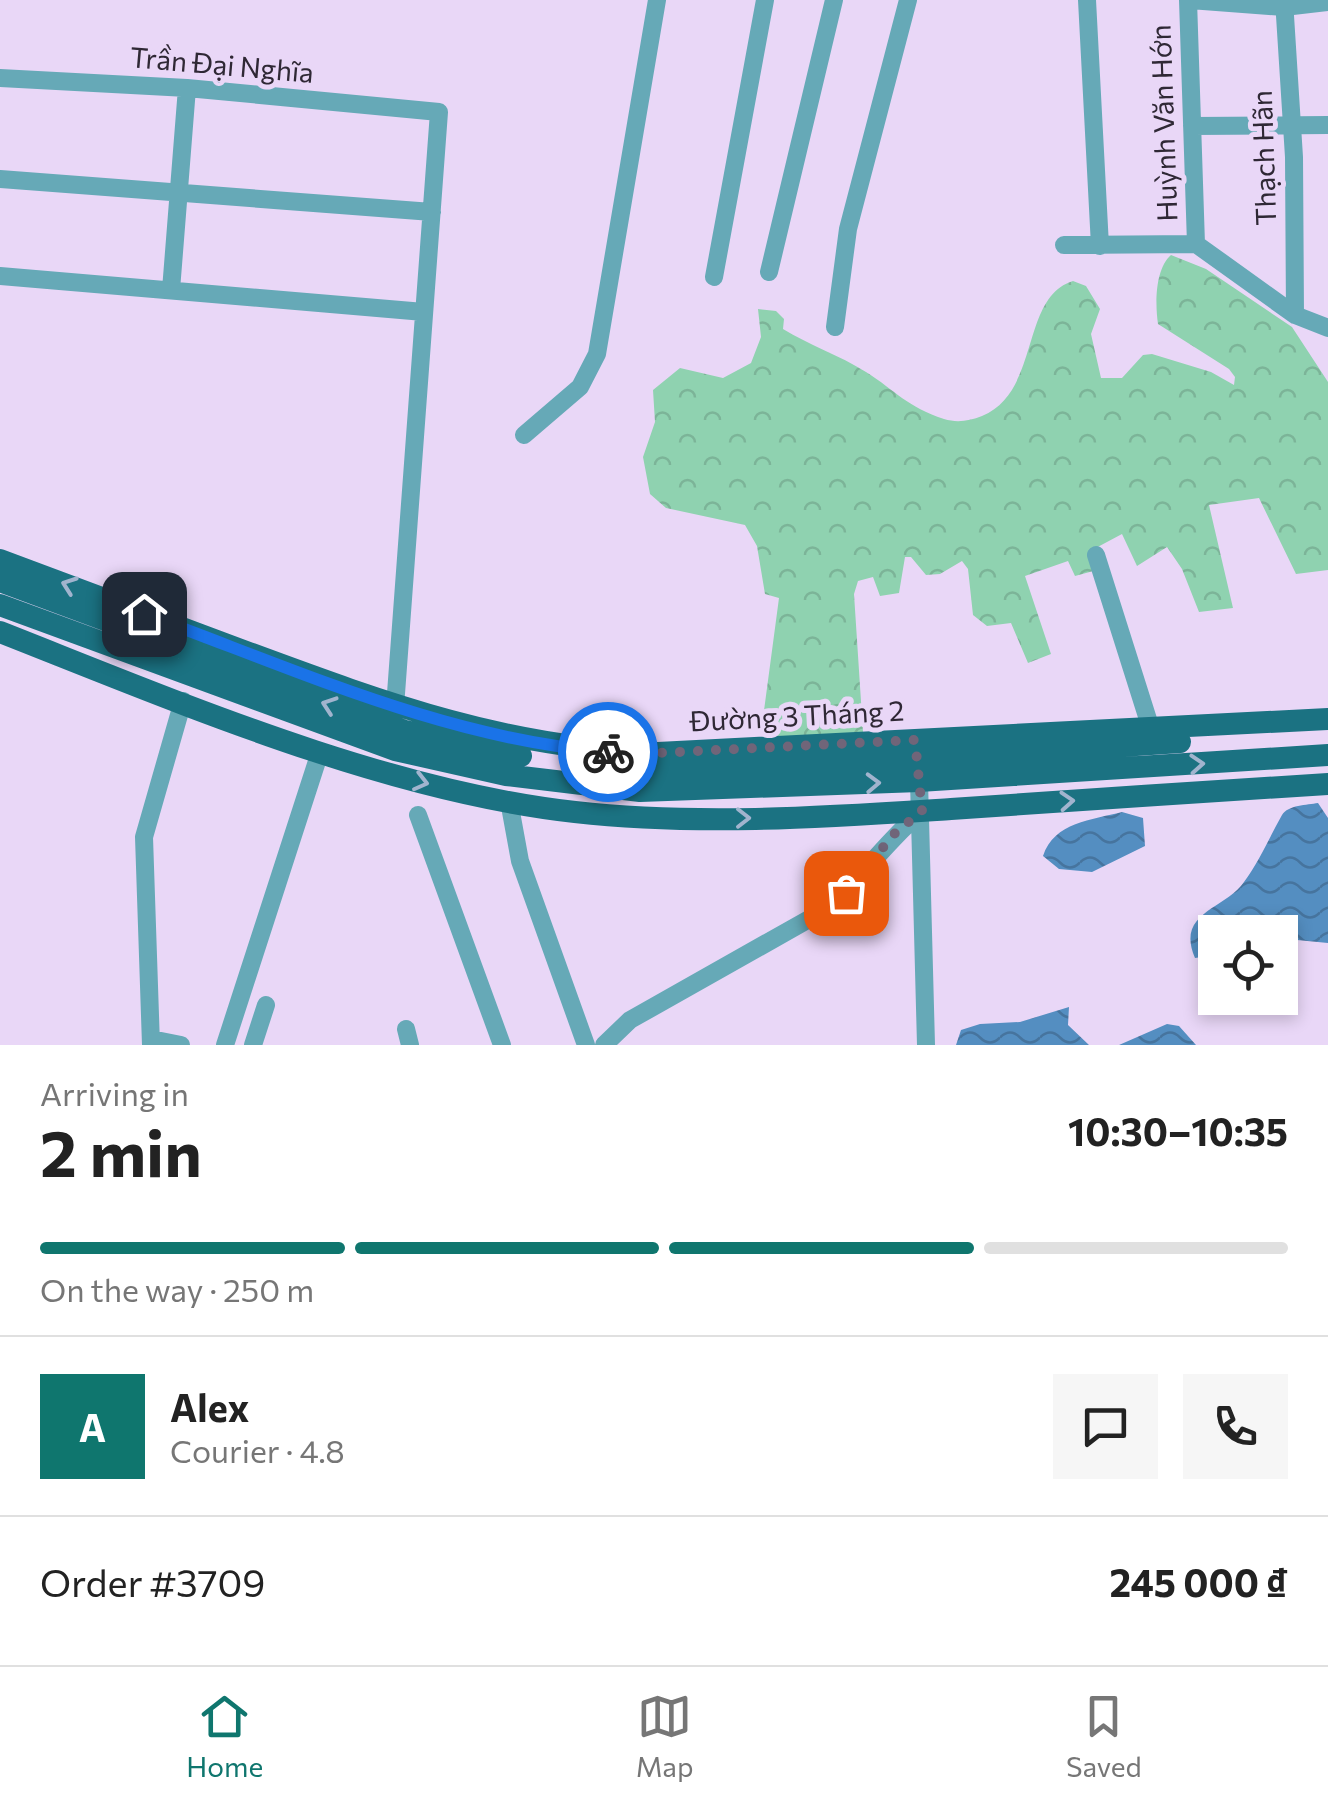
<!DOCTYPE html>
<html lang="en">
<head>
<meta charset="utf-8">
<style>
	:root { --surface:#fff; --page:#f6f6f6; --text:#222; --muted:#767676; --line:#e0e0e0; --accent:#0f766e }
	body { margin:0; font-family:Commissioner,sans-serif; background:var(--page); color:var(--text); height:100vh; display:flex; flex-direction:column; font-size:38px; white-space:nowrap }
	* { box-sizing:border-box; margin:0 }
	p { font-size:32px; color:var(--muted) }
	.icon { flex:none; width:55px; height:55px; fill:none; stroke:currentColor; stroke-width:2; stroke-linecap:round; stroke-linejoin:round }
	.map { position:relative; height:1045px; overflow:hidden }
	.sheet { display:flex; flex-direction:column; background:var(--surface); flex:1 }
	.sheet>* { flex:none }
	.controls { position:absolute; left:1198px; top:915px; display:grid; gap:20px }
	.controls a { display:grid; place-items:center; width:100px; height:100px; border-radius:0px; background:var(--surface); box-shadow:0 5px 15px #0003; font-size:50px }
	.pin { position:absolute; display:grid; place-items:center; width:85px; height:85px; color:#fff; margin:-42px; border-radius:20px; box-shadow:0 5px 15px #0006 }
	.courier { position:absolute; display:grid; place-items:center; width:100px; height:100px; margin:-50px; border:8px solid #1a73e8; border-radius:50%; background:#fff; color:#222; box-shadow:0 2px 12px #0007 }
	.overview em { font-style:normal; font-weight:700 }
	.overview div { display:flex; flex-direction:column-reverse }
	.overview { display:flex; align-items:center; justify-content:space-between; height:170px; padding:0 40px }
	h1 { font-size:65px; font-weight:700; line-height:75px }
	.bar { display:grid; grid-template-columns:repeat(4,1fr); gap:15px 10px; align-content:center; height:120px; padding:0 40px }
	.bar i { height:12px; border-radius:8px; background:var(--line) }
	.bar .selected { background:var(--accent) }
	.bar p { grid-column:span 4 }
	.line { display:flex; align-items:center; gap:25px; padding:0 40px; border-top:2px solid var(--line) }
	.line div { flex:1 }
	.round { display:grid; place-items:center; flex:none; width:105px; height:105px; border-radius:0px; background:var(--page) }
	.tabs { display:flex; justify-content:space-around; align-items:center; height:140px; border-top:2px solid var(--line); background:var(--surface); font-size:28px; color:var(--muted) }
	.tabs a { display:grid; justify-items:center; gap:5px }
	.tabs .selected { color:var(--accent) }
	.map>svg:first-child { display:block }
	.forest { fill:url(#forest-crowns) }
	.water { fill:url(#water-waves) }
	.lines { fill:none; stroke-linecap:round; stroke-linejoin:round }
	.minor { stroke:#66a9b7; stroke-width:18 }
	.major { stroke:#1b7282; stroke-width:22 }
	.oneway { stroke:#a1b4ce }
	.done { stroke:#706579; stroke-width:10; stroke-dasharray:0 18 }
	.route { stroke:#1a73e8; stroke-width:12 }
	.labels { text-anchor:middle; stroke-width:10; stroke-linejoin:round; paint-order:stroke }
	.street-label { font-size:28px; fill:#2f2835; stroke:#e9d7f7 }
</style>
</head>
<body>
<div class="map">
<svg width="1328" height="1045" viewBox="0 0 1328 1045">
	<defs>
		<pattern id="forest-crowns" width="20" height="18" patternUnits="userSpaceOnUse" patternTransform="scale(2.5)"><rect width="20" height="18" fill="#8fd2b0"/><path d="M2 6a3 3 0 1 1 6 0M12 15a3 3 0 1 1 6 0" fill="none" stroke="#7cb498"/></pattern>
		<pattern id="water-waves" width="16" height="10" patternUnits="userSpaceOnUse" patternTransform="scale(2.5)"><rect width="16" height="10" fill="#548ec1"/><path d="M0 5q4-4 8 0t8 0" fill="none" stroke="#46749e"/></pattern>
	</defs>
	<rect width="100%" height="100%" fill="#e9d7f7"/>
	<!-- forest -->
	<path class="forest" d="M1171 255 1206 269 1292 327 1328 382V570L1296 574 1259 498 1209 505 1233 608 1199 612 1182 569 1167 547 1137 566 1122 534 1092 550 1097 570 1075 576 1068 561 1025 576 1051 654 1028 663 1011 623 987 626 973 615 968 569 962 561 940 574 926 575 911 557H905L899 593 880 596 873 577 858 581 854 594 863 732 765 740 761 733 779 598 765 594 757 546 745 525 666 508 650 494 643 457 655 422 653 390 680 368 723 378 751 363 761 337 758 309 776 311 784 319 783 329C809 345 839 355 866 372 896 391 907 407 944 419 957 423 969 421 982 416 1041 392 1020 297 1073 281L1086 286 1100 309 1091 334 1101 378H1122L1143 355 1152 354 1211 372 1234 385 1235 377 1229 369 1158 324C1155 304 1155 269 1171 255Z"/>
	<!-- water -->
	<path class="water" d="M1318 803 1328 818V943L1297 940 1280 932H1215V955L1195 958C1175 912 1226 909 1244 882 1259 862 1270 836 1282 815 1288 805 1307 805 1318 803Z
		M1122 812 1143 818 1145 846 1092 872 1059 869 1043 856C1054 822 1092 820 1122 812Z
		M1069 1007 1068 1025 1089 1045H956L961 1030 980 1024 1020 1022Z
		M1167 1024 1179 1026 1196 1045H1119Z"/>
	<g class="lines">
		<!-- minor -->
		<path class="minor" d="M1087 0 1100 246
			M1188 0 1196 244
			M1190 0 1284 7 1328 2
			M1284 0 1294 157 1295 315
			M0 78 187 88 439 112 395 707
			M1192 126 1328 125
			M0 179 432 212
			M1064 245 1196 244 1295 315 1328 328
			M769 272 834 0
			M0 276 424 312
			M714 277 765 0
			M171 290 187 88
			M835 327 848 229 908 0
			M524 435 580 387 597 354 657 0
			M1096 555 1151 729
			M919 781 926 1045
			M509 801 520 861 586 1045
			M418 815 502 1045
			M406 1029 410 1045
			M151 1039 181 1045
			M151 1045 144 837 183 701
			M225 1045 320 752
			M253 1045 266 1005
			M604 1045 630 1020 818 914C858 884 884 843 922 811"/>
		<!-- major -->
		<path class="major" d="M0 560C83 591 166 622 249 653 387 704 509 749 658 753L1328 719
			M0 581 405 731 521 756
			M0 605 395 750 506 775 640 791 919 781 1328 755
			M0 632C178 702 385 791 575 812 700 826 826 817 951 809 1077 800 1202 792 1328 784
			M598 765 643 770 917 760 1180 742"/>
	</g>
	<!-- one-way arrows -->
	<defs><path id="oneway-chevron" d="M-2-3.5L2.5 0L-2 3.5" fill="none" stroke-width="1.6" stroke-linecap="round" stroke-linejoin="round" transform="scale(2.5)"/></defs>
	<g class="oneway">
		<use href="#oneway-chevron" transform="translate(69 585) rotate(-160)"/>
		<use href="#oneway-chevron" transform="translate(329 705) rotate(-161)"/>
		<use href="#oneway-chevron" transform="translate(1197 764) rotate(-4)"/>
		<use href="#oneway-chevron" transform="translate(421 782) rotate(14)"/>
		<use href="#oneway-chevron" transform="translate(873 783) rotate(-2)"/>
		<use href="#oneway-chevron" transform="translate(1067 801) rotate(-4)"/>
		<use href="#oneway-chevron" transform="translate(743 818)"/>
	</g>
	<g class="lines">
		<!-- done -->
		<path class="done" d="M608 752 658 753 915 740 922 811 894 834 846 893"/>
		<!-- route -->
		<path class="route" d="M144 614C295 669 445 739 608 752"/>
	</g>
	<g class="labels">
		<!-- street labels -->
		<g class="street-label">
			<text transform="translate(222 65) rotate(5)" y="10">Trần Đại Nghĩa</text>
			<text transform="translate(1164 123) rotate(-92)" y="10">Huỳnh Văn Hớn</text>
			<text transform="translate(1264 158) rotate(-92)" y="10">Thạch Hãn</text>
			<text transform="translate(797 716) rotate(-3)" y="10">Đường 3 Tháng 2</text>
		</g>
	</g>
</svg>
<div class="controls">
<a><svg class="icon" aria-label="locate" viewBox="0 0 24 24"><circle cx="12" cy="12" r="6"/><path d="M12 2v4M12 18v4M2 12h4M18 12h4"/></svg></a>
</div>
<div class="pin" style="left:846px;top:893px;background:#ea580c"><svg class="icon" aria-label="bag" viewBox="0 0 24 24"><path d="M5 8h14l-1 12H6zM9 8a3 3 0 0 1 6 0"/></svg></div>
<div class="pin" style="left:144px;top:614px;background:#1f2937"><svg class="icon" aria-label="home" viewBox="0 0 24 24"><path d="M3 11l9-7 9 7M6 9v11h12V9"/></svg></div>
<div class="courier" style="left:608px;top:752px"><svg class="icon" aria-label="bike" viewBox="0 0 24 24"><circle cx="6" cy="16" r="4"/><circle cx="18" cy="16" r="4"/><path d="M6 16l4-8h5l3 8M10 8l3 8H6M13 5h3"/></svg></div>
</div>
<section class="sheet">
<div class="overview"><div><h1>2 min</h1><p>Arriving in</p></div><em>10:30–10:35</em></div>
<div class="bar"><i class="selected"></i><i class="selected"></i><i class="selected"></i><i></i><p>On the way · 250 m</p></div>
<div class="line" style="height:180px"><b class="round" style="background:var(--accent);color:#fff">A</b><div><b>Alex</b><p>Courier · 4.8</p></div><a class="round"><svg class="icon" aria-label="chat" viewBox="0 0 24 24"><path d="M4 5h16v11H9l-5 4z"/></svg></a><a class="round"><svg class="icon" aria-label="phone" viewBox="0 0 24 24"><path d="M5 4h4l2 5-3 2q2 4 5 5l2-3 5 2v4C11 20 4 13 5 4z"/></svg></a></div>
<div class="line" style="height:130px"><div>Order #3709</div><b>245 000 ₫</b></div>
</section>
<nav class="tabs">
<a class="selected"><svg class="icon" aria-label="home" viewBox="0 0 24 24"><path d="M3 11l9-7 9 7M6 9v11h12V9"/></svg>Home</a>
<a><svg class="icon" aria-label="map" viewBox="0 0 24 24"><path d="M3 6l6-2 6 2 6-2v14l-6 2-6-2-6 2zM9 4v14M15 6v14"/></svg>Map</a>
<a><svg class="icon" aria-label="saved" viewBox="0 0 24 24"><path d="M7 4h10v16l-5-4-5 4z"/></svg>Saved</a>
</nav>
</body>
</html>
